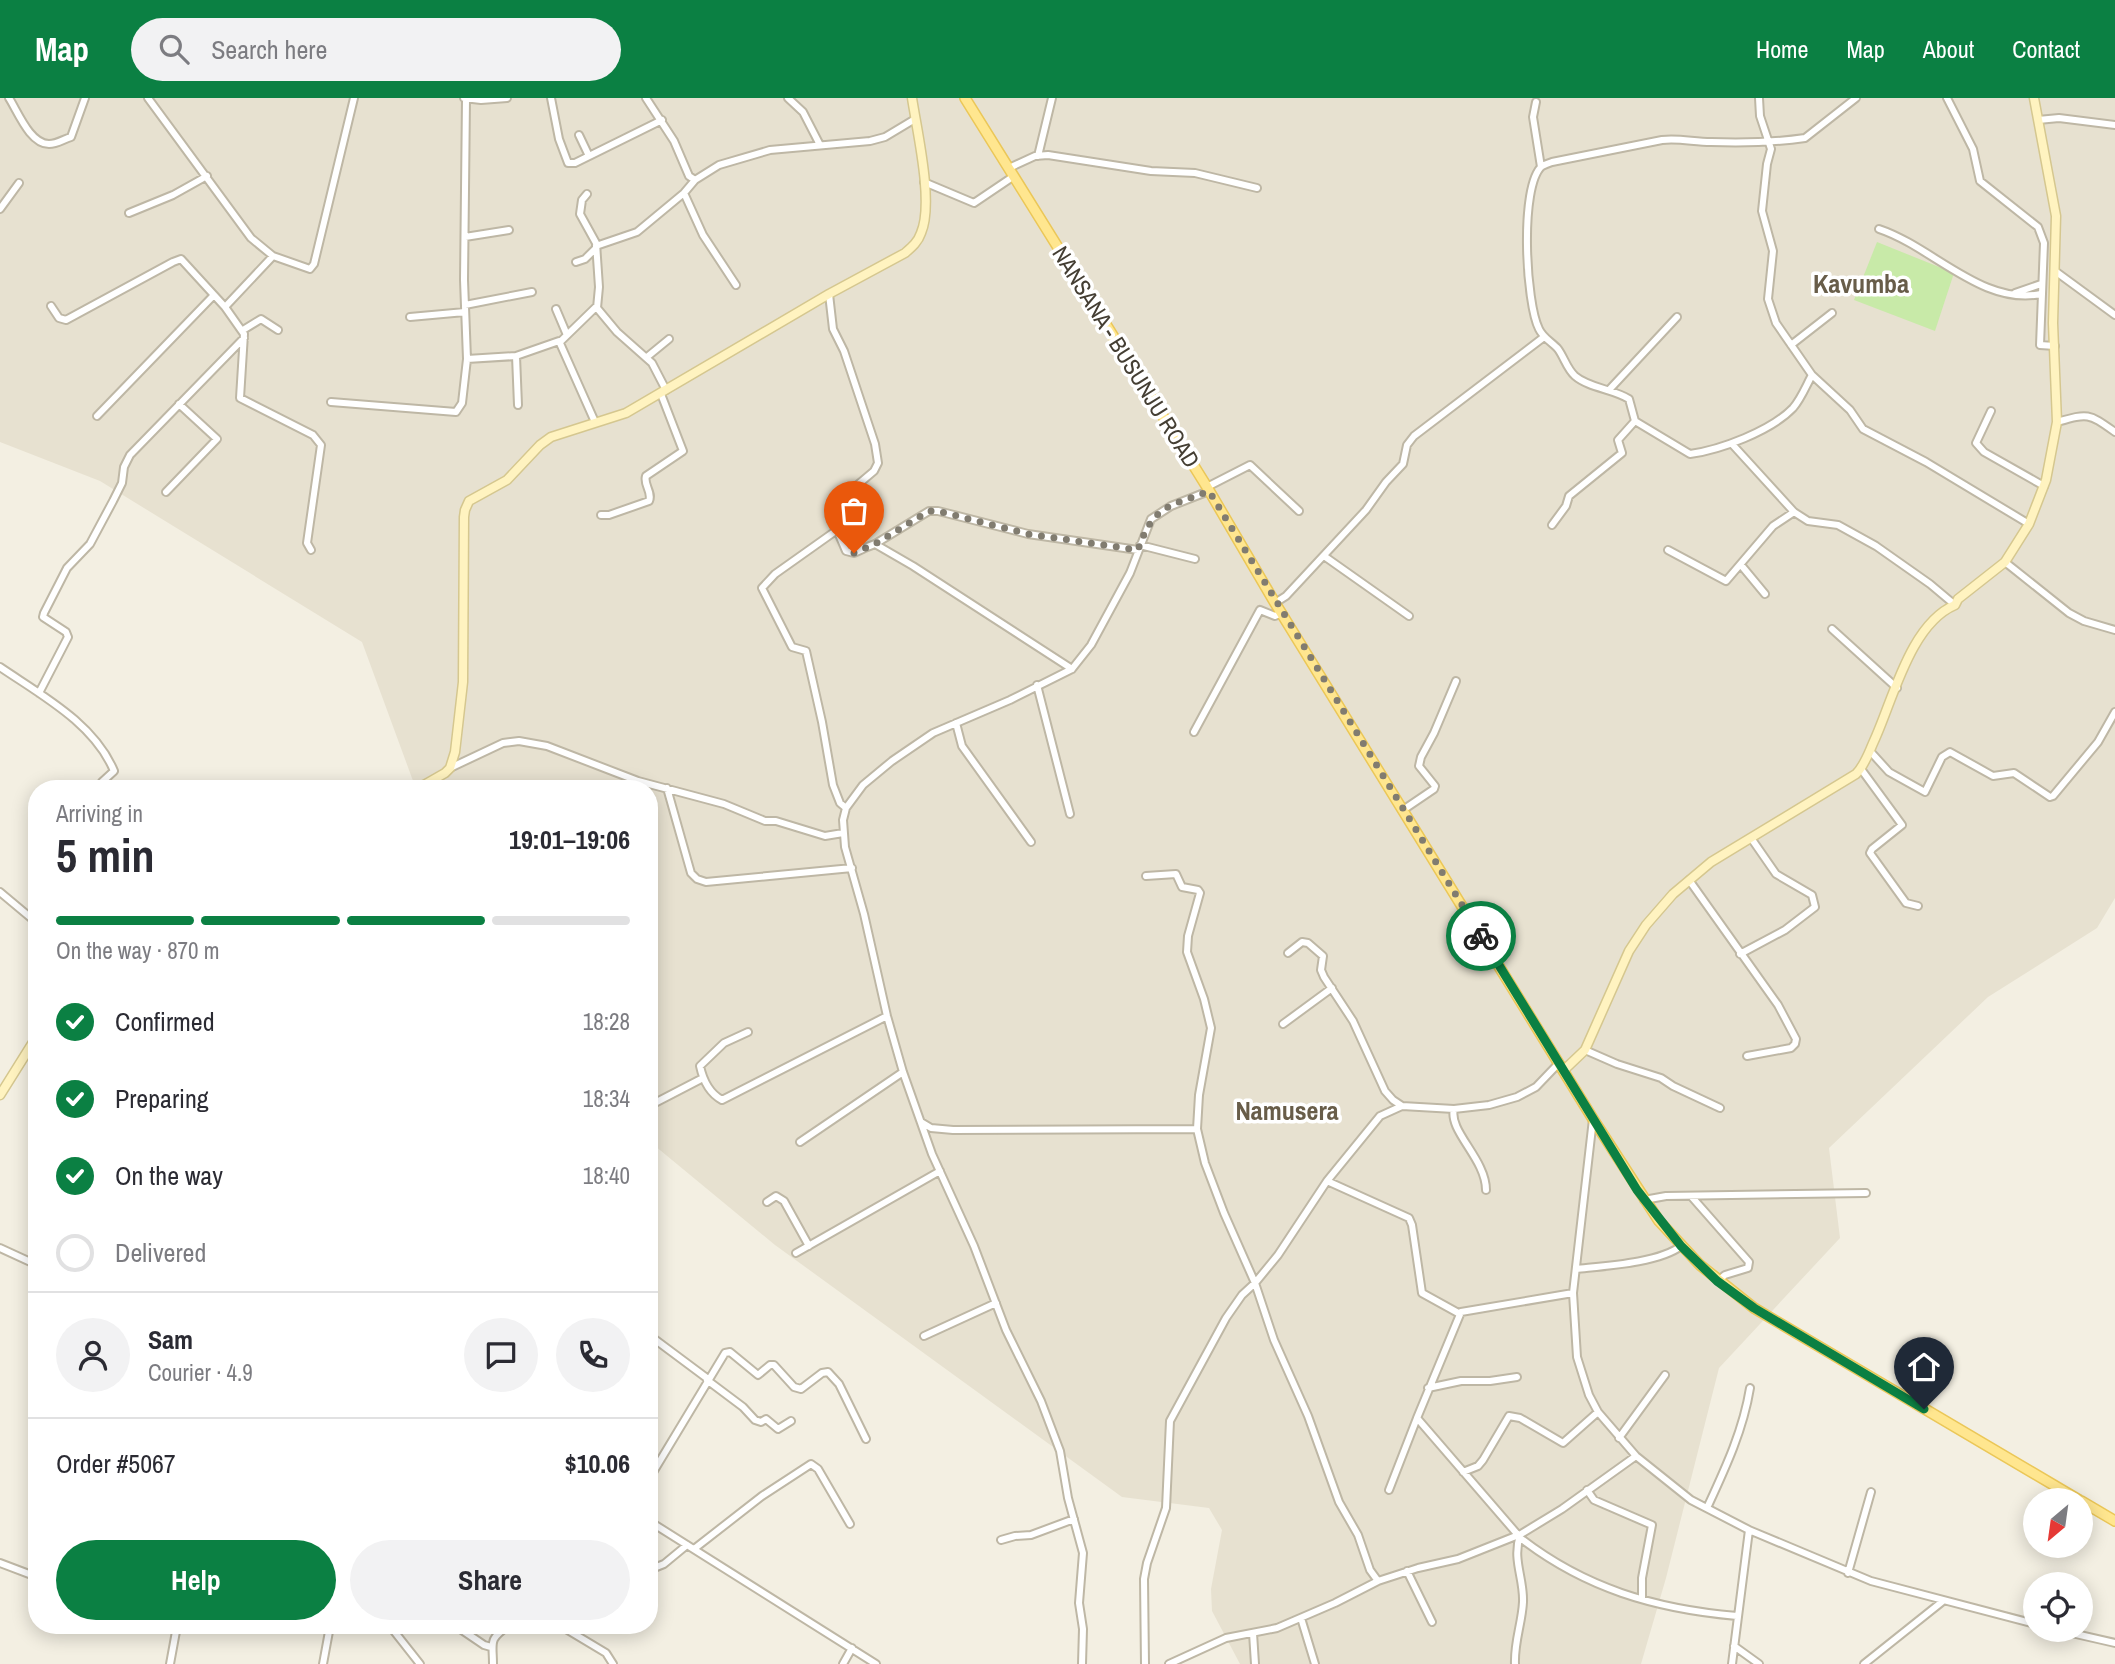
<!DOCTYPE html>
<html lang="en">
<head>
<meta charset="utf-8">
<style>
	:root { --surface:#fff; --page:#f2f2f3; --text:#2b2b33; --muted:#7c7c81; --line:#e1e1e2; --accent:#0b8043 }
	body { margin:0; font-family:"Archivo Narrow",sans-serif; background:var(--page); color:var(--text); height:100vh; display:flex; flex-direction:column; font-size:26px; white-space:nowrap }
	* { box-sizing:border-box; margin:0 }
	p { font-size:23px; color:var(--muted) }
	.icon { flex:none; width:38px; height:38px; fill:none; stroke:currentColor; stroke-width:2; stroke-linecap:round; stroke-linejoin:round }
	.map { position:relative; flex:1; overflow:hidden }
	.drawer { position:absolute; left:28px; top:682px; width:630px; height:854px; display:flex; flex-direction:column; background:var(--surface); border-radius:28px; box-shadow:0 4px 18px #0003 }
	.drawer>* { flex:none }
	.needle { width:46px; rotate:209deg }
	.fabs { position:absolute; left:2023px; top:1390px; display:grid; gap:14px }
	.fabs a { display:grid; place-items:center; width:70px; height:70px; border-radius:50%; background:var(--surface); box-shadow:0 4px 18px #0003; font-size:35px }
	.pin { position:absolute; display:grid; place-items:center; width:60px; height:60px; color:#fff; margin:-72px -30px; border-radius:50% 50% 50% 0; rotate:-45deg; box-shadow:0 0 7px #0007 }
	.pin .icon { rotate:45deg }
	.courier { position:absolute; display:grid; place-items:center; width:70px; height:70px; margin:-35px; border:5px solid #0b8043; border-radius:50%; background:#fff; color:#222; box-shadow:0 2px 9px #0007 }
	.overview em { font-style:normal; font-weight:800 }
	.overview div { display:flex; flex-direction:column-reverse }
	.overview { display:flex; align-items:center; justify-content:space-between; height:119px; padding:0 28px }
	h1 { font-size:46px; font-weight:800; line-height:52px }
	.bar { display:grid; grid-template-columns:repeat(4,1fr); gap:10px 7px; align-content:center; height:84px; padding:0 28px }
	.bar i { height:9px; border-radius:5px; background:var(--line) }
	.bar .selected { background:var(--accent) }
	.bar p { grid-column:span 4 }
	.line { display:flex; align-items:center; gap:18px; padding:0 28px; border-top:2px solid var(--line) }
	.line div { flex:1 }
	.round { display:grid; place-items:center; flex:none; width:74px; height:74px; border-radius:37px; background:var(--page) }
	ol { padding:0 28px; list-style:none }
	li { display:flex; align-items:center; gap:21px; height:77px }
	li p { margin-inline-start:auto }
	li .icon { padding:7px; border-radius:50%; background:var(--accent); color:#fff; stroke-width:4 }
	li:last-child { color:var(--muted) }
	li i { width:38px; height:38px; border:4px solid var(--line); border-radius:50% }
	.primary-button { display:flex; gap:14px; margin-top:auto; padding:14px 28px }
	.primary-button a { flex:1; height:80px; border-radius:42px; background:var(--accent); color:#fff; font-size:28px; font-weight:800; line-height:80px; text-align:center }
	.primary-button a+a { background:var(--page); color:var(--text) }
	header { display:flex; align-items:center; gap:42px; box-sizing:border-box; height:98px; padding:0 35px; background:var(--accent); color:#fff }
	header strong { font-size:33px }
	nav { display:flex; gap:38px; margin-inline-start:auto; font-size:24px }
	.search { width:490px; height:63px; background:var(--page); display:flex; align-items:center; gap:18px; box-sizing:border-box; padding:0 24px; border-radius:38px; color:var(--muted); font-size:26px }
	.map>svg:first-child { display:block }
	.residential { fill:#e7e1d0 }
	.green { fill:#c8eaa8 }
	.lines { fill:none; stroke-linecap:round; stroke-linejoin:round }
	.street-casing { stroke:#beb7a5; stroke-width:10 }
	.secondary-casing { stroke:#d5c78f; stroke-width:11 }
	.primary-casing { stroke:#ebc758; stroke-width:12 }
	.street { stroke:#fff; stroke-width:6 }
	.secondary { stroke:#fff3c0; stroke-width:8 }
	.primary { stroke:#ffe68f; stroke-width:9 }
	.done { stroke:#817c70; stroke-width:7; stroke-dasharray:0 12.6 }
	.route { stroke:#0b8043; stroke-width:9 }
	.labels { text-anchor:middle; stroke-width:7; stroke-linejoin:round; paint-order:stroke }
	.street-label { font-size:23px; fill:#443e33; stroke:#fff }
	.quarter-label { font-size:26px; font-weight:bold; fill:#685d49; stroke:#fff }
</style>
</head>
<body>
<header>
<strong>Map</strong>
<div class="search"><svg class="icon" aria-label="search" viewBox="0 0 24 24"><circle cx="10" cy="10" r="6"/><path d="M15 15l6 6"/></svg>Search here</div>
<nav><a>Home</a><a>Map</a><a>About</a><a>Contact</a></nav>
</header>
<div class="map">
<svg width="2115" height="1566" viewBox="0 0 2115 1566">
	<rect width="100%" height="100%" fill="#f3efe2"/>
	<!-- residential -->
	<path class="residential" d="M0 0H2115V800L2097 830 1988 899 1829 1050 1840 1140 1719 1270 1666 1480 1641 1566H1240L1212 1513 1211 1491 1222 1432 1209 1410 1122 1399 775 1147 649 1043V691H416L362 544 100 383 0 344Z"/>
	<!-- green -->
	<path class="green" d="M1877 144 1954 175 1935 233 1854 202Z"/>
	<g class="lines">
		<!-- street casing -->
		<g class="street-casing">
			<path id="street" d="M9 0C18 14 30 46 49 46 57 46 64 41 71 39L85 0
				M148 0 251 140 273 158
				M464 0 481 2 507 0
				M551 0 559 41 568 65H575L662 22
				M646 0 674 43 689 78 695 82 719 67 770 52 870 43 885 39 915 21
				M788 0 803 14 820 47
				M1759 0 1760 18 1771 51 1767 66 1762 113 1773 153 1768 201 1776 225 1812 277C1806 288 1801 301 1793 310 1771 333 1720 352 1690 356L1635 323 1629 301C1613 291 1589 290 1575 278 1567 271 1564 259 1558 251 1552 244 1543 240 1539 231 1526 206 1519 88 1542 68 1544 67 1549 65 1552 64L1662 42C1679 40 1694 44 1711 44 1740 45 1777 44 1805 40L1856 0
				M1947 0 1973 51 1980 83 2038 129 2044 145 2040 247 2055 248
				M466 1 464 182 467 261 516 258 559 243 595 324
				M1536 4 1533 19 1541 69
				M2038 22 2059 20 2115 27
				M579 37 589 58
				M1038 58 1052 0
				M1009 70 1035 58 1048 57 1151 73 1195 75 1257 90
				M924 84 974 105 1014 78
				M684 95 703 137 736 187
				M587 96 582 102 580 116 596 145 599 189 597 210 617 234 652 265 666 292
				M0 111 19 85
				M129 115 173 97 207 78
				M1879 131C1933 149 1982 208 2041 196
				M465 139 509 132
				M596 148 637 134 684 95 695 82
				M576 164 585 161 595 151
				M2055 173 2115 217
				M2015 195 2041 186
				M829 196 833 231 844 253 875 346 878 365 874 373 836 405 833 411 835 415 862 451 875 446 913 468 1072 571
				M465 207 532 194
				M51 208 59 220 66 222 173 164 181 161 225 209
				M556 211 567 237
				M410 219 465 214
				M243 232 261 221 278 232
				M561 243 597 208
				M1791 247 1832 215
				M516 258 518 307
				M647 259 669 241
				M1812 277 1850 312 1863 331 1926 364 2029 426
				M1609 292 1677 219
				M331 304 456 314 462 305 467 261
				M1991 313 1976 345 1984 354 2044 388
				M97 318 214 197
				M2057 324C2089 315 2088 315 2115 334
				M1732 346 1794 414 1808 423 1838 427 1876 448 1930 486 1955 507
				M1207 389 1250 367 1299 413
				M166 394 217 341 179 306
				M601 417H609L649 403C653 394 643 387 646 378L683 353 661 296
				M1552 427 1566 408 1569 398 1622 355 1618 342 1635 323
				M875 446 929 413H938L1028 436 1138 452
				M1140 447 1195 461
				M311 452 307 445 321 347 313 337 240 300 244 236 225 209 273 158 310 171 314 166 354 0
				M1668 452 1726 483 1773 428 1794 414
				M1324 458 1409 518
				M2005 464 2069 515 2084 523 2115 532
				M1741 467 1765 496
				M1275 505 1286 498 1366 412 1386 384 1403 366 1407 347 1414 338 1544 239
				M1832 531 1897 590
				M0 569C41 597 94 625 114 673L102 684 101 691
				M1037 587 1070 716
				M39 595 68 539 66 534 43 519 44 515 67 470 90 446 113 403 122 385 124 369 130 357 244 240
				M956 625 962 648 1031 744
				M1194 634 1260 512 1275 518 1282 515
				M1870 653 1889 674 1925 694 1942 659 1950 654 1993 678 2014 675 2050 699 2053 698 2098 644 2115 614
				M450 670 503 645 519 643 547 648 638 683 724 706 765 723H776L825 738 843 735
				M1861 671 1902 727 1872 751 1870 755 1906 805 1918 808
				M667 690 691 775 697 781 706 784 852 770
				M846 710 840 705 833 687 822 624 806 553 792 549 762 490 775 476 837 432 846 453 854 455 863 451
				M1403 712 1434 691 1435 688 1419 668 1421 659 1434 635 1456 583
				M1146 778 1176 776 1182 789 1198 792 1200 795 1188 838 1187 854 1204 901 1211 930 1199 997 1197 1031
				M1689 782 1778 907 1796 941 1795 946 1791 950 1747 958
				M0 794 37 825
				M1288 855 1302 844 1308 845 1323 858 1321 872 1324 879 1353 923 1385 993 1393 1002 1402 1008
				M1740 856 1785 832 1815 809 1812 797 1776 776 1751 740
				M1283 926 1332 890
				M748 934 724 945 700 968C703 982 709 995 722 1002L887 918
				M1585 952 1617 966 1661 980 1673 988 1720 1010
				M649 1008 703 980
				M1454 1011C1448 1033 1486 1061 1486 1092
				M1593 1021 1573 1195 1577 1259 1589 1297 1598 1314 1636 1358 1691 1402 1749 1432 1732 1566
				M921 1024 931 1030 953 1032 1197 1031 1205 1065 1224 1115 1255 1185 1274 1242 1308 1318 1339 1404 1358 1437 1370 1472 1378 1483
				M800 1044 903 974
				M1327 1083 1409 1120 1412 1127 1422 1195 1460 1216
				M1691 1098 1749 1164 1748 1170 1725 1177 1718 1183
				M1644 1102 1666 1098 1866 1095
				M767 1104 776 1098 784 1103 809 1148
				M0 1150 37 1167
				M796 1155 940 1073
				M1576 1171C1604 1168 1659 1165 1681 1148
				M649 1237 708 1281
				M924 1238 996 1205
				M707 1282 743 1309 755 1322 761 1324 766 1321 778 1331 791 1323
				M1428 1290 1461 1283H1490L1517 1279
				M1619 1340 1665 1277
				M1463 1374 1478 1368 1483 1362 1509 1318 1520 1320 1563 1345 1598 1314
				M649 1381 725 1255 730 1254 758 1277 770 1267H774L794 1289 801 1291 822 1275 828 1274 839 1286 866 1341
				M1389 1392 1417 1320
				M1587 1392 1594 1402 1652 1427 1642 1480V1501
				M1707 1410C1725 1371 1743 1333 1750 1290
				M649 1423 876 1566
				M1749 1432 1871 1483 2035 1526
				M1518 1437 1417 1320 1461 1214 1573 1195
				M1519 1439C1584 1490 1655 1511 1737 1518
				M1001 1442 1015 1438 1031 1437 1074 1421
				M694 1451 762 1398 811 1366 818 1371 850 1426
				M0 1465 37 1479
				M649 1472 664 1466 687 1447
				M1407 1473 1432 1524
				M1848 1475 1871 1394
				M1301 1520 1315 1566
				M390 1528 420 1566
				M456 1528 484 1547 491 1549
				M561 1528 606 1555 613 1566
				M2054 1531 2115 1545
				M1253 1535 1255 1566
				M1734 1548 1759 1566
				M170 1566 177 1528
				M323 1566 330 1528
				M493 1566C493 1544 488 1542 508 1528
				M843 1566 852 1550
				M1082 1566 1083 1531 1079 1505 1083 1455 1068 1400 1060 1353 1041 1303 1006 1232 974 1148 932 1056 903 974 887 918 864 816 845 749 843 722 846 710 863 687 892 663 933 635 1010 602 1072 571 1091 547 1130 475 1151 421 1171 408 1209 393
				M1145 1566 1144 1481 1147 1465 1166 1410 1170 1323 1226 1220 1242 1197 1255 1185 1278 1157 1327 1083 1380 1018 1402 1008 1454 1011 1489 1007 1517 999 1536 989 1559 965
				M1169 1566 1226 1540 1277 1530 1335 1505 1378 1483 1418 1470 1458 1461 1521 1436 1562 1411 1636 1358
				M1515 1566C1514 1544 1522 1525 1523 1504 1524 1480 1512 1462 1520 1437
				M1864 1566 1943 1503"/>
		</g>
		<!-- secondary casing -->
		<g class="secondary-casing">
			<path id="secondary" d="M417 691 445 675 450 670 455 654 463 584 464 419 465 412 469 403 507 382 540 347 551 339 626 315 829 196 905 155C912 149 918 144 921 135 934 105 917 33 912 0
				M1564 972 1585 952 1629 853 1646 827 1673 796 1711 764 1856 676C1865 667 1869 654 1874 643 1893 602 1910 526 1955 507L1958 501 2005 464 2029 426 2046 382 2057 324 2053 225 2056 118 2034 0
				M0 997 37 938"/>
		</g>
		<!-- primary casing -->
		<g class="primary-casing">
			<path id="primary" d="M965 0 1207 389 1275 505 1593 1021 1659 1123 1700 1167 1754 1210 2079 1402
				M2081 1403 2115 1423"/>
		</g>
		<!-- street -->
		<use href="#street" class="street"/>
		<!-- secondary -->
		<use href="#secondary" class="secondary"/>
		<!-- primary -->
		<use href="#primary" class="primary"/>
	</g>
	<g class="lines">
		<!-- done -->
		<path class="done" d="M854 455 875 446 929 413H938L1028 436 1138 452C1153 407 1168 409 1209 393L1481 838"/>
		<!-- route -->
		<path class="route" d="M1481 838 1637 1092 1681 1148 1717 1183 1754 1210 1924 1311"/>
	</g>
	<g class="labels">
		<!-- street labels -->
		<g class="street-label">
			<text transform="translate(1126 259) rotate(58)" y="8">NANSANA - BUSUNJU ROAD</text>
		</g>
		<!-- quarter labels -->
		<g class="quarter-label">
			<text x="1861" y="195">Kavumba</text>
			<text x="1287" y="1022">Namusera</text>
		</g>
	</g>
</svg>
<div class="fabs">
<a><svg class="needle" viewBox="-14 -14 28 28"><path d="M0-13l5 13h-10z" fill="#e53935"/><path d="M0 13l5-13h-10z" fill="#7c7c81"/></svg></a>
<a><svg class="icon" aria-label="locate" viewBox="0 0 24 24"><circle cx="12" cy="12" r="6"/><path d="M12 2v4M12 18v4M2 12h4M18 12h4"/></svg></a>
</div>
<div class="pin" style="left:854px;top:455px;background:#ea580c"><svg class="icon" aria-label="bag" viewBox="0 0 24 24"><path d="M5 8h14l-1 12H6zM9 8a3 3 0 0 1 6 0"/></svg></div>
<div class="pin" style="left:1924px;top:1311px;background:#1f2937"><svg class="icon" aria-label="home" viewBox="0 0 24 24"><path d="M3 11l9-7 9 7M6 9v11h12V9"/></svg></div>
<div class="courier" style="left:1481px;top:838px"><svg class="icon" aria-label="bike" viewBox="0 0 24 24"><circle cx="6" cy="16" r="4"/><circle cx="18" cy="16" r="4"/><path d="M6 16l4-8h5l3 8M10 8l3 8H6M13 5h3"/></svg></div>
<section class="drawer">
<div class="overview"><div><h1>5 min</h1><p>Arriving in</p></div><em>19:01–19:06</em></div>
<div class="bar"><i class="selected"></i><i class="selected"></i><i class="selected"></i><i></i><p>On the way · 870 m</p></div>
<ol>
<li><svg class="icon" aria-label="check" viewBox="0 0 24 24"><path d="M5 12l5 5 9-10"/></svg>Confirmed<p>18:28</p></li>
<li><svg class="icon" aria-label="check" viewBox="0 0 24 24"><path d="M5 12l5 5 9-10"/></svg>Preparing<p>18:34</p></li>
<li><svg class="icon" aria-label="check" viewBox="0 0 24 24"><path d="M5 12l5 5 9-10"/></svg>On the way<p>18:40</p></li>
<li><i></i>Delivered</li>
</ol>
<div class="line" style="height:126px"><a class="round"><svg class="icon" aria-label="person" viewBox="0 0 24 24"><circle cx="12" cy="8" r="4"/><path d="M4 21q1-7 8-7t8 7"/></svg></a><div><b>Sam</b><p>Courier · 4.9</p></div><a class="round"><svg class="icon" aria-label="chat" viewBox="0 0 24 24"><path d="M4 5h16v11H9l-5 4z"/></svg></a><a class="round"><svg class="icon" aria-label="phone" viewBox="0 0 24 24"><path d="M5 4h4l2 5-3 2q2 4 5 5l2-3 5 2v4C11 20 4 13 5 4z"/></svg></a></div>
<div class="line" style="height:91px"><div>Order #5067</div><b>$10.06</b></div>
<div class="primary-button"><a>Help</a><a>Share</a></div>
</section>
</div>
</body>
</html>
